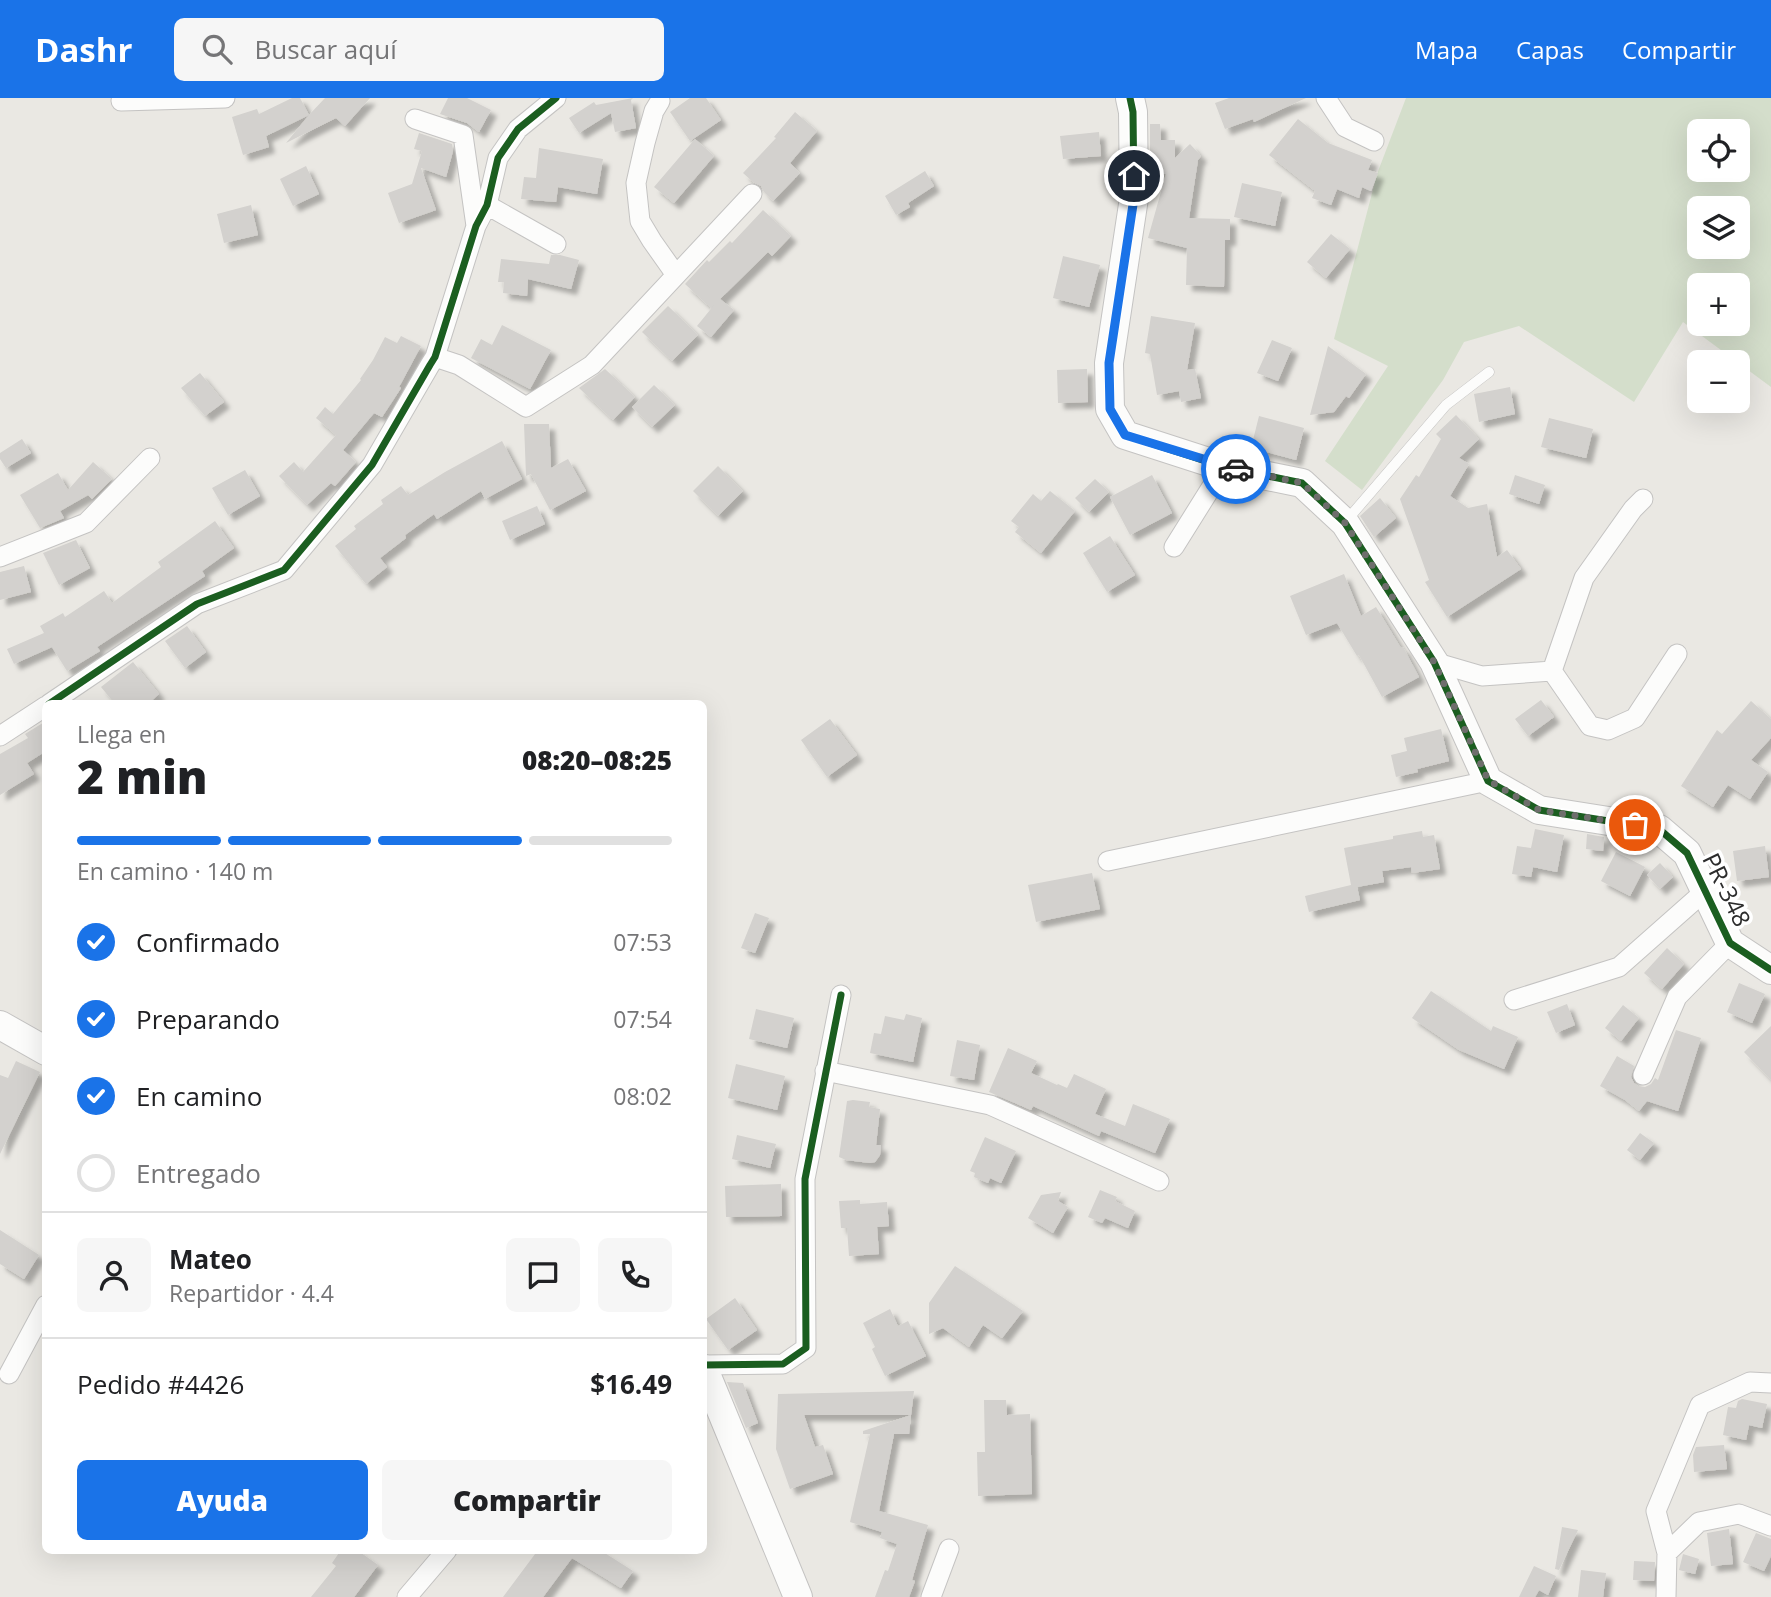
<!DOCTYPE html>
<html lang="es">
<head>
<meta charset="utf-8">
<style>
	:root { --surface:#fff; --page:#f6f6f6; --text:#202124; --muted:#757577; --line:#e0e0e0; --accent:#1a73e8 }
	body { margin:0; font-family:"Open Sans",sans-serif; background:var(--page); color:var(--text); height:100vh; display:flex; flex-direction:column; font-size:26px; white-space:nowrap }
	* { box-sizing:border-box; margin:0 }
	p { font-size:23px; color:var(--muted) }
	.icon { flex:none; width:38px; height:38px; fill:none; stroke:currentColor; stroke-width:2; stroke-linecap:round; stroke-linejoin:round }
	.map { position:relative; flex:1; overflow:hidden }
	.details { position:absolute; left:42px; top:602px; width:665px; height:854px; display:flex; flex-direction:column; background:var(--surface); border-radius:10px; box-shadow:0 7px 28px #0002 }
	.details>* { flex:none }
	.fabs { position:absolute; left:1687px; top:21px; display:grid; gap:14px }
	.fabs a { display:grid; place-items:center; width:63px; height:63px; border-radius:10px; background:var(--surface); box-shadow:0 7px 28px #0002; font-size:35px }
	.pin { position:absolute; display:grid; place-items:center; width:60px; height:60px; color:#fff; margin:-30px; border:4px solid #fff; border-radius:50%; box-shadow:0 2px 7px #0007 }
	.courier { position:absolute; display:grid; place-items:center; width:70px; height:70px; margin:-35px; border:5px solid #1a73e8; border-radius:50%; background:#fff; color:#222; box-shadow:0 2px 9px #0007 }
	.summary em { font-style:normal; font-weight:800 }
	.summary div { display:flex; flex-direction:column-reverse }
	.summary { display:flex; align-items:center; justify-content:space-between; height:119px; padding:0 35px }
	h1 { font-size:46px; font-weight:800; line-height:52px }
	.bar { display:grid; grid-template-columns:repeat(4,1fr); gap:10px 7px; align-content:center; height:84px; padding:0 35px }
	.bar i { height:9px; border-radius:5px; background:var(--line) }
	.bar .active { background:var(--accent) }
	.bar p { grid-column:span 4 }
	.line { display:flex; align-items:center; gap:18px; padding:0 35px; border-top:2px solid var(--line) }
	.line div { flex:1 }
	.round { display:grid; place-items:center; flex:none; width:74px; height:74px; border-radius:10px; background:var(--page) }
	ol { padding:0 35px; list-style:none }
	li { display:flex; align-items:center; gap:21px; height:77px }
	li p { margin-inline-start:auto }
	li .icon { padding:7px; border-radius:50%; background:var(--accent); color:#fff; stroke-width:4 }
	li:last-child { color:var(--muted) }
	li i { width:38px; height:38px; border:4px solid var(--line); border-radius:50% }
	.primary-button { display:flex; gap:14px; margin-top:auto; padding:14px 35px }
	.primary-button a { flex:1; height:80px; border-radius:10px; background:var(--accent); color:#fff; font-size:28px; font-weight:800; line-height:80px; text-align:center }
	.primary-button a+a { background:var(--page); color:var(--text) }
	header { display:flex; align-items:center; gap:42px; box-sizing:border-box; height:98px; padding:0 35px; background:var(--accent); color:#fff }
	header strong { font-size:33px }
	nav { display:flex; gap:38px; margin-inline-start:auto; font-size:24px }
	.search { width:490px; height:63px; background:var(--page); display:flex; align-items:center; gap:18px; box-sizing:border-box; padding:0 24px; border-radius:10px; color:var(--muted); font-size:26px }
	.map>svg:first-child { display:block }
	.cemetery { fill:#d4decb; fill-rule:evenodd }
	.building { fill:#d3d1ce; filter:url(#shadow) }
	.lines { fill:none; stroke-linecap:round; stroke-linejoin:round }
	.lane-casing { stroke:#c4c3c2; stroke-width:11 }
	.street-casing { stroke:#c4c3c2; stroke-width:21 }
	.secondary-casing { stroke:#c4c3c2; stroke-width:30 }
	.lane { stroke:#fcfcfb; stroke-width:10 }
	.street { stroke:#fcfcfb; stroke-width:19 }
	.secondary { stroke:#fcfcfb; stroke-width:28 }
	.cycleway-casing { stroke:#fff; stroke-width:11 }
	.cycleway { stroke:#1b5e20; stroke-width:7 }
	.done { stroke:#6e6e6c; stroke-width:7; stroke-dasharray:0 12.6 }
	.route { stroke:#1a73e8; stroke-width:9 }
	.labels { text-anchor:middle; stroke-width:7; stroke-linejoin:round; paint-order:stroke }
	.street-label { font-size:24px; fill:#2c2c2c; stroke:#fff }
</style>
</head>
<body>
<header>
<strong>Dashr</strong>
<div class="search"><svg class="icon" aria-label="search" viewBox="0 0 24 24"><circle cx="10" cy="10" r="6"/><path d="M15 15l6 6"/></svg>Buscar aquí</div>
<nav><a>Mapa</a><a>Capas</a><a>Compartir</a></nav>
</header>
<div class="map">
<svg width="1771" height="1499" viewBox="0 0 1771 1499">
	<defs>
		<filter id="shadow"><feDropShadow dx="6" dy="6" stdDeviation="2" flood-color="#0004"/></filter>
	</defs>
	<rect width="100%" height="100%" fill="#eae8e3"/>
	<!-- cemetery -->
	<path class="cemetery" d="M1406 0H1771V289L1683 224 1634 304 1519 228 1464 244 1443 282 1362 392 1325 363 1388 268 1334 241 1377 76ZM1699 33H1738V72H1699ZM1699 110H1738V149H1699ZM1699 187H1738V226H1699Z"/>
	<!-- building -->
	<path class="building" d="M292 0H300L309 17 325 0H370L345 28 336 20 286 45 309 17 266 38 269 49 243 57 232 19 257 11 259 16Z
		M448 0H467L491 12 479 34 467 25 440 16Z
		M633 0 631 2 636 30 615 34 611 15 579 35 569 20 594 4 596 7Z
		M690 0H706L721 22 690 43 670 14Z
		M1229 0H1306L1254 24 1253 21 1225 31 1215 5Z
		M795 14 817 33 790 65 800 75 773 103 764 94 761 88 753 84 743 75 776 40 774 39Z
		M1298 21 1328 45 1372 62 1368 72 1378 75 1371 93 1362 89 1359 100 1337 91 1331 107 1312 100 1315 93 1269 57Z
		M1150 26H1160L1161 42H1175V60L1190 46 1201 58 1198 62 1189 120 1230 121V142H1225L1224 189 1186 187 1187 150 1148 140 1166 76H1156V61H1150Z
		M1099 34 1101 58 1063 61 1060 38Z
		M419 35 452 46 453 53 446 79 421 70 436 112 399 125 388 95 412 86 422 53 414 51Z
		M695 41 714 58 674 105 654 89Z
		M539 50 603 61 597 96 558 89 556 104 521 101 524 79 536 80Z
		M306 68 319 96 293 108 280 81Z
		M925 73 934 88 908 105 910 109 896 117 885 98Z
		M1242 85 1282 94 1275 128 1234 119Z
		M251 107 258 137 224 145 217 116Z
		M763 112 791 138 772 158 768 154 720 201 734 212 711 239 697 228 714 207 711 210 685 186 707 162 709 164 730 143 732 145Z
		M1331 136 1350 151 1326 180 1307 164Z
		M551 157H560L579 162 571 191 528 181 527 198 503 195 504 184H498L501 161 549 166Z
		M1063 158 1100 167 1089 209 1053 200Z
		M668 208 698 237 672 263 642 234Z
		M1151 218 1195 225 1187 272 1195 271 1201 300 1181 304 1179 293 1157 297 1150 256 1145 255Z
		M502 227 551 252 530 291 471 260 481 241 492 247Z
		M401 238 421 248 399 289 401 290 382 319 374 315 343 352 356 364 335 388 331 385 307 407 279 378 294 364 303 374 336 337 316 320 325 309 333 316 361 282 360 281 373 262 385 239 397 245Z
		M1272 242 1292 250 1278 283 1257 275Z
		M1328 248 1366 276 1349 300 1346 298 1334 314 1310 317Z
		M605 271 635 299 613 322 579 290Z
		M1087 271 1088 304 1058 305 1057 272Z
		M200 275 224 304 205 318 181 290Z
		M654 287 675 307 652 329 632 309Z
		M1510 289 1515 316 1479 324 1474 296Z
		M1456 317 1479 341 1459 360 1469 366 1450 398 1468 410 1487 406 1497 459 1507 452 1521 471 1447 519 1425 484 1429 482 1400 401 1416 377 1419 379 1441 341 1436 336Z
		M1259 318 1304 330 1296 362 1251 350Z
		M1549 320 1593 331 1586 360 1541 349Z
		M524 326H549L551 370 568 361 586 393 550 412 531 376 526 378Z
		M22 341 31 355 6 370 0 361V355Z
		M502 343 522 381 485 401 481 393 437 421 434 416 405 437 406 440 380 460 387 469 366 486 335 448 356 431 354 428 383 406 381 402 401 388 408 397 445 374Z
		M93 364 112 381 92 401 88 397 60 413 64 420 40 430 20 397 58 375 68 392Z
		M718 368 743 393 718 418 693 393Z
		M245 372 260 398 228 417 212 390Z
		M1152 377 1172 415 1130 437 1110 399Z
		M1515 377 1545 387 1539 406 1509 396Z
		M1095 381 1109 394 1089 414 1075 400Z
		M1050 393 1075 413 1041 455 1015 434 1019 429 1011 423 1033 396 1041 403Z
		M1380 400 1396 420 1374 439 1360 418Z
		M537 408 545 426 510 442 502 423Z
		M215 423 234 450 202 473 205 478 97 549 100 553 67 573 52 549 14 566 7 551 44 535 40 528 63 515 65 519 104 493 112 505 161 469 158 464Z
		M1110 438 1135 477 1107 494 1083 455Z
		M76 442 90 470 59 487 43 455Z
		M24 468 31 494 0 502V474Z
		M1344 476 1361 518 1376 509 1401 550 1403 549 1419 579 1382 599 1359 557 1357 558 1337 525 1306 537 1290 498Z
		M187 528 206 554 185 570 165 543Z
		M133 564 159 596 148 606H115L101 589Z
		M1541 602 1554 619 1528 638 1515 621Z
		M1751 603 1771 621V640L1751 662 1768 674 1750 701 1728 687 1713 709 1681 688 1717 632 1722 636Z
		M830 621 857 657 827 679 801 642Z
		M46 623V653L27 665 34 676 0 697V656L28 640 25 636Z
		M1441 631 1449 663 1417 671 1418 674 1396 679 1391 657 1407 653 1404 640Z
		M1535 731 1564 737 1557 774 1533 769 1531 779 1512 776 1517 748 1531 750Z
		M1422 733 1423 739 1434 737 1440 771 1412 775 1411 769 1382 773 1384 784 1357 789 1360 802 1309 814 1305 798 1351 787 1344 750 1393 741V738Z
		M1587 736 1604 739 1603 753 1586 751Z
		M1765 748 1769 779 1737 783 1733 753Z
		M1616 754 1645 769 1630 798 1601 783Z
		M1660 765 1673 779 1660 791 1647 777Z
		M1092 775 1100 811 1036 824 1028 787Z
		M755 815 769 820 755 855 741 850Z
		M1667 850 1684 866 1662 891 1644 875Z
		M1739 885 1765 896 1752 925 1727 914Z
		M1431 893 1491 933 1493 928 1518 939 1504 971 1459 952 1412 920Z
		M1567 906 1575 927 1556 935 1547 914Z
		M1623 907 1639 920 1621 943 1605 930Z
		M756 911 794 920 787 950 749 941Z
		M906 916 922 920 913 964 870 955 874 935 881 936 885 918 904 922Z
		M1771 928V982L1744 954Z
		M1676 932 1701 940 1678 1013 1647 1003 1639 1013 1625 1002 1600 988 1617 958 1634 968 1631 979 1634 985 1638 988 1645 989 1651 986 1655 980 1658 982Z
		M957 942 980 947 974 982 950 978Z
		M1008 950 1037 963 1031 975 1057 987 1058 986 1067 990 1074 976 1106 991 1095 1016 1125 1028 1133 1006 1170 1021 1155 1055 1101 1033 1099 1038 1033 1008 1031 1012 989 994Z
		M16 963 40 974 0 1056V977L8 980Z
		M736 966 785 978 777 1012 728 1000Z
		M853 1002 870 1004 869 1009 880 1011 876 1047H881L880 1057 875 1064 870 1065 846 1062 839 1059 847 1003Z
		M1640 1035 1654 1045 1640 1062 1627 1052Z
		M737 1037 776 1046 770 1070 732 1061Z
		M985 1039 1016 1053 1001 1085 990 1080 988 1085 974 1079 975 1075 970 1073Z
		M781 1086 782 1118 726 1119 725 1088Z
		M1100 1092 1117 1099 1115 1103 1135 1113 1128 1130 1105 1120 1102 1125 1088 1119Z
		M1061 1094 1058 1103 1068 1109 1053 1135 1028 1120 1041 1097Z
		M860 1102V1106L887 1104 889 1128 877 1129 879 1156 849 1158 847 1130H841L839 1103Z
		M0 1132 39 1157 24 1181 0 1166Z
		M955 1168 1023 1213 1002 1240 983 1227 969 1249 943 1230 929 1236V1205Z
		M735 1200 757 1232 728 1252 706 1221Z
		M890 1211 898 1228 908 1223 926 1258 885 1278 872 1251 875 1249 863 1225Z
		M727 1284 743 1285 758 1325 746 1330Z
		M914 1293 911 1317H804L815 1349 823 1347 833 1376 790 1391 776 1351 778 1296Z
		M1742 1301 1767 1306 1762 1330 1749 1327 1746 1342 1723 1337 1728 1309 1736 1310 1738 1303Z
		M984 1302H1006L1007 1317 1030 1316 1032 1396 978 1398 977 1354H985Z
		M911 1317 909 1336H894L879 1413 928 1427 912 1482 915 1483 909 1499H875L885 1472 888 1473 897 1446 880 1440 882 1434 850 1424 870 1336H863V1333Z
		M1724 1347 1727 1371 1694 1374 1693 1357 1696 1349Z
		M1562 1429 1578 1432 1559 1472 1555 1471Z
		M1729 1431 1733 1466 1711 1468 1707 1435Z
		M1756 1435 1771 1441V1458L1764 1473 1743 1464Z
		M341 1452H357L378 1467 354 1499H311L336 1468 332 1465Z
		M538 1452H600L633 1473 621 1490 572 1460 543 1499H503Z
		M1683 1456 1699 1461 1695 1476 1679 1472Z
		M1634 1463 1655 1464 1654 1483 1633 1482Z
		M1534 1468 1556 1478 1548 1497 1539 1492 1535 1499H1519Z
		M1581 1472 1606 1475 1603 1499H1578Z"/>
	<g class="lines">
		<!-- lane casing -->
		<g class="lane-casing">
			<path id="lane" d="M1347 422 1446 307 1489 274"/>
		</g>
		<!-- street casing -->
		<g class="street-casing">
			<path id="street" d="M1326 0 1345 29 1374 43
				M121 3 225 0
				M660 3 654 13 645 45 636 85 640 123 652 143 676 177
				M415 21 463 37 476 128
				M487 107 556 146
				M435 259 459 267 526 309 592 267 752 96
				M1643 401 1633 411 1584 480 1552 573 1590 628 1608 632 1635 620 1677 556
				M1174 449 1224 369
				M0 459 86 425 150 360
				M1434 564 1482 578 1552 573
				M49 606 197 506 284 472 372 367 430 267 435 259 476 128 487 107 498 60 518 31 556 0
				M0 638 46 608
				M1108 763 1488 683
				M1514 902 1619 869 1705 793
				M825 973 990 1007 1159 1083
				M1643 977 1677 899 1730 845
				M704 1267 783 1266 806 1250 805 1081 841 897
				M9 1276 46 1207
				M1667 1455 1699 1424 1739 1416 1771 1428
				M407 1499 447 1452
				M931 1499 949 1451
				M1666 1499 1667 1455 1656 1413 1700 1307 1750 1284 1771 1285"/>
		</g>
		<!-- secondary casing -->
		<g class="secondary-casing">
			<path id="secondary" d="M1130 0 1133 14 1134 100 1109 265 1110 311 1125 337 1224 369 1302 385 1345 425 1434 564 1488 683 1539 712 1659 731 1687 755 1730 845 1771 872
				M0 927 46 953
				M704 1271 798 1499"/>
		</g>
		<!-- lane -->
		<use href="#lane" class="lane"/>
		<!-- street -->
		<use href="#street" class="street"/>
		<!-- secondary -->
		<use href="#secondary" class="secondary"/>
		<!-- cycleway casing -->
		<g class="cycleway-casing">
			<path id="cycleway" d="M1130 0 1133 14 1134 100 1109 265 1110 311 1125 337 1224 369 1302 385 1345 425 1434 564 1488 683 1539 712 1659 731 1687 755 1730 845 1771 872
				M49 606 197 506 284 472 372 367 430 267 435 259 476 128 487 107 498 60 518 31 556 0
				M704 1267 783 1266 806 1250 805 1081 841 897"/>
		</g>
		<!-- cycleway -->
		<use href="#cycleway" class="cycleway"/>
	</g>
	<g class="lines">
		<!-- done -->
		<path class="done" d="M1236 371 1302 385 1345 425 1434 564 1488 682 1539 712 1635 727"/>
		<!-- route -->
		<path class="route" d="M1134 78V100L1109 265 1110 311 1125 337 1236 371"/>
	</g>
	<g class="labels">
		<!-- street labels -->
		<g class="street-label">
			<text transform="translate(1726 792) rotate(64)" y="8">PR-348</text>
		</g>
	</g>
</svg>
<div class="fabs">
<a><svg class="icon" aria-label="locate" viewBox="0 0 24 24"><circle cx="12" cy="12" r="6"/><path d="M12 2v4M12 18v4M2 12h4M18 12h4"/></svg></a>
<a><svg class="icon" aria-label="layers" viewBox="0 0 24 24"><path d="M12 4l9 5-9 5-9-5zM3 14l9 5 9-5"/></svg></a>
<a>+</a>
<a>−</a>
</div>
<div class="pin" style="left:1635px;top:727px;background:#ea580c"><svg class="icon" aria-label="bag" viewBox="0 0 24 24"><path d="M5 8h14l-1 12H6zM9 8a3 3 0 0 1 6 0"/></svg></div>
<div class="pin" style="left:1134px;top:78px;background:#1f2937"><svg class="icon" aria-label="home" viewBox="0 0 24 24"><path d="M3 11l9-7 9 7M6 9v11h12V9"/></svg></div>
<div class="courier" style="left:1236px;top:371px"><svg class="icon" aria-label="car" viewBox="0 0 24 24"><path d="M5 17H2v-5l4-1 3-4h7l3 4 3 1v5h-3M9 17h6M6 11h13"/><circle cx="7" cy="17" r="2"/><circle cx="17" cy="17" r="2"/></svg></div>
<section class="details">
<div class="summary"><div><h1>2 min</h1><p>Llega en</p></div><em>08:20–08:25</em></div>
<div class="bar"><i class="active"></i><i class="active"></i><i class="active"></i><i></i><p>En camino · 140 m</p></div>
<ol>
<li><svg class="icon" aria-label="check" viewBox="0 0 24 24"><path d="M5 12l5 5 9-10"/></svg>Confirmado<p>07:53</p></li>
<li><svg class="icon" aria-label="check" viewBox="0 0 24 24"><path d="M5 12l5 5 9-10"/></svg>Preparando<p>07:54</p></li>
<li><svg class="icon" aria-label="check" viewBox="0 0 24 24"><path d="M5 12l5 5 9-10"/></svg>En camino<p>08:02</p></li>
<li><i></i>Entregado</li>
</ol>
<div class="line" style="height:126px"><a class="round"><svg class="icon" aria-label="person" viewBox="0 0 24 24"><circle cx="12" cy="8" r="4"/><path d="M4 21q1-7 8-7t8 7"/></svg></a><div><b>Mateo</b><p>Repartidor · 4.4</p></div><a class="round"><svg class="icon" aria-label="chat" viewBox="0 0 24 24"><path d="M4 5h16v11H9l-5 4z"/></svg></a><a class="round"><svg class="icon" aria-label="phone" viewBox="0 0 24 24"><path d="M5 4h4l2 5-3 2q2 4 5 5l2-3 5 2v4C11 20 4 13 5 4z"/></svg></a></div>
<div class="line" style="height:91px"><div>Pedido #4426</div><b>$16.49</b></div>
<div class="primary-button"><a>Ayuda</a><a>Compartir</a></div>
</section>
</div>
</body>
</html>
